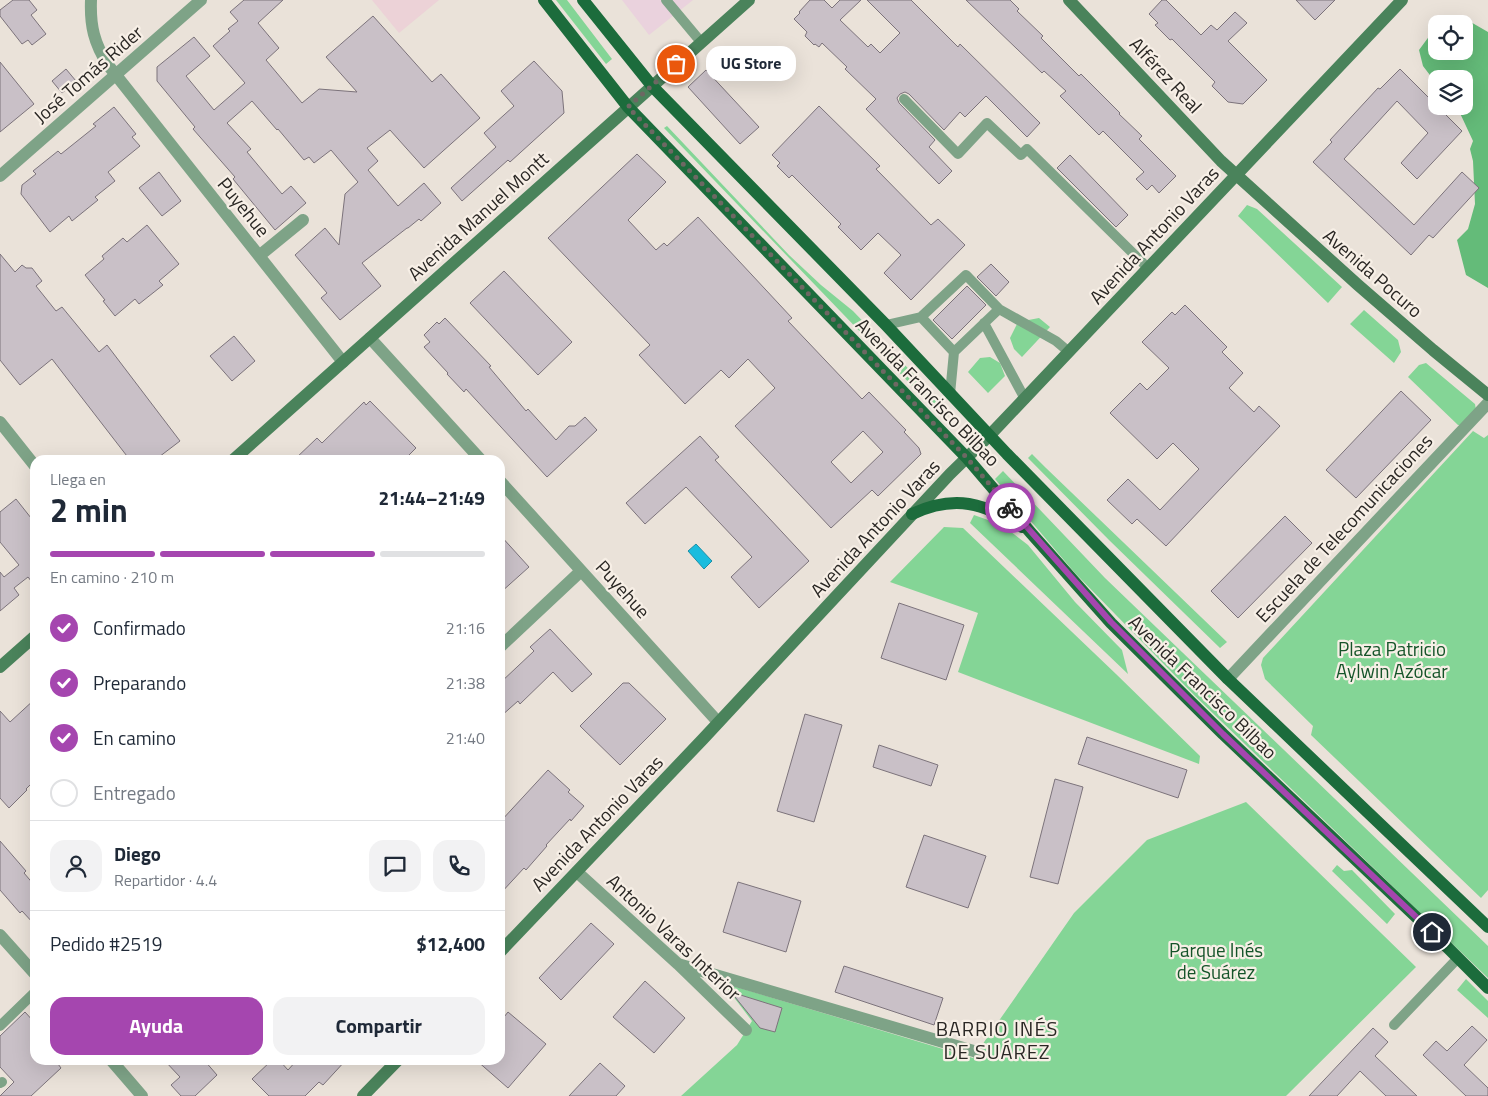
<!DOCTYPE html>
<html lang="es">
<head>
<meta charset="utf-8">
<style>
	:root { --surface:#fff; --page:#f2f2f3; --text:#1f2937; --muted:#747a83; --line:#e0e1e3; --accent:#a546af }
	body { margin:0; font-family:"Titillium Web",sans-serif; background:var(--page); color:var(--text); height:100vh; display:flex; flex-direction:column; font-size:19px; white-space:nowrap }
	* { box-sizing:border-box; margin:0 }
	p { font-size:16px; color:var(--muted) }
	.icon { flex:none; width:28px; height:28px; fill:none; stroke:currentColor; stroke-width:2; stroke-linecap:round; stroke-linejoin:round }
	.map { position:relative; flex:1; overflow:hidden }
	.sheet { position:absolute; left:30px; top:455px; width:475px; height:610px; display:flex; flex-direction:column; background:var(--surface); border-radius:15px; box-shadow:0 5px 20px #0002 }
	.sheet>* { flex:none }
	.controls { position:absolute; left:1428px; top:15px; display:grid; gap:10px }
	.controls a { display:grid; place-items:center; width:45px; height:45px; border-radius:10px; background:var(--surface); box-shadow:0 5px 20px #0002; font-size:25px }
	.pin { position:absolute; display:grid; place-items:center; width:42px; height:42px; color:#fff; margin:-21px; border:2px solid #fff; border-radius:50%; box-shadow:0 1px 5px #0007 }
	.courier { position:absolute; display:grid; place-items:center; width:50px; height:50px; margin:-25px; border:4px solid #a546af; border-radius:50%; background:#fff; color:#222; box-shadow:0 1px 6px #0007 }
	.bubble { position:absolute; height:35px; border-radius:15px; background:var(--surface); box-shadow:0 5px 20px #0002; font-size:16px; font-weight:700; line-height:35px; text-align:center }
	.head em { font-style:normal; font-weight:700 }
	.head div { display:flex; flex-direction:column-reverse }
	.head { display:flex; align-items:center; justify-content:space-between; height:85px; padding:0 20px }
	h1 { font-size:32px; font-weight:700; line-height:38px }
	.bar { display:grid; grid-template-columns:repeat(4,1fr); gap:8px 5px; align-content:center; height:60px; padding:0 20px }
	.bar i { height:6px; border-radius:4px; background:var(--line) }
	.bar .active { background:var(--accent) }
	.bar p { grid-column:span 4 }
	.line { display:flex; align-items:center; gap:12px; padding:0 20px; border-top:1px solid var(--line) }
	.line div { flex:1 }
	.round { display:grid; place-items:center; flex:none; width:52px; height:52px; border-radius:15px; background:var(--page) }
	ol { padding:0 20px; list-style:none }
	li { display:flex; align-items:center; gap:15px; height:55px }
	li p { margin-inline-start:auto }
	li .icon { padding:5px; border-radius:50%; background:var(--accent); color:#fff; stroke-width:4 }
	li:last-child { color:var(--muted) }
	li i { width:28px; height:28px; border:2px solid var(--line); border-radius:50% }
	.primary-button { display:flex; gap:10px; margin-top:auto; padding:10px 20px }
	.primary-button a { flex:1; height:58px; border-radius:15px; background:var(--accent); color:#fff; font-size:20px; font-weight:700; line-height:58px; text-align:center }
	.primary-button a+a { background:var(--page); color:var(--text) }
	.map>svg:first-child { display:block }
	.commercial { fill:#ead2dd }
	.education { fill:#ecd2d7 }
	.green { fill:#84d596 }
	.forest { fill:#64bb79 }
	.water { fill:#19bcde; stroke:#1e8fa6 }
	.building { fill:#c9c0c7; stroke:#7c737b; fill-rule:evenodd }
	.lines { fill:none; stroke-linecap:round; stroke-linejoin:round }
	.lane { stroke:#7ea387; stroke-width:10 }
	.street { stroke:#7ea387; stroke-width:12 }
	.secondary { stroke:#4a835b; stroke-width:12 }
	.primary { stroke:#1c6c3c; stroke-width:12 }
	.done { stroke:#6d6863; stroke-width:5; stroke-dasharray:0 9 }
	.route { stroke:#a546af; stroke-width:6 }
	.labels { text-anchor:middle; stroke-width:4.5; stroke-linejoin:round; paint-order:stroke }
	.street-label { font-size:19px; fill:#2a2724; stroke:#f7efe6 }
	.park-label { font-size:19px; fill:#155429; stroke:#f7efe6 }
	.neighbourhood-label { font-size:20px; letter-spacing:1px; fill:#2a2724; stroke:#f7efe6 }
</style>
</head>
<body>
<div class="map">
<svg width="1488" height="1096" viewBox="0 0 1488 1096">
	<rect width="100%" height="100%" fill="#eae2d9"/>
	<!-- commercial -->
	<path class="commercial" d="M622 0H693L649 35Z"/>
	<!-- education -->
	<path class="education" d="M372 0H439L399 33Z"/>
	<!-- green -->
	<path class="green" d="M556 0H567L612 59 606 64Z
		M667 126 789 255 821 285 853 311 951 413 944 419 664 128Z
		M1247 205 1257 209 1342 287 1328 303 1238 216Z
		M1364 310 1398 340 1401 352 1394 363 1350 324Z
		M1039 318 1050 327 1022 357 1014 349 1010 338 1018 322Z
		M990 357 1000 363 1005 376 988 393 968 372 980 358Z
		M1426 363 1475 404 1476 410 1462 425H1458L1408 377 1419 365Z
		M1473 431 1484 438 1488 435V890L1481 898 1311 735 1313 726 1265 679 1261 665 1263 658Z
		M1032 454 1046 468 1227 642 1220 648 1109 540 1028 458Z
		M1003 471 1105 578 1488 946V978L1195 696 1075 573 995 479Z
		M974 515 1002 525 1028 545 1075 602 1122 650 1128 674 970 523Z
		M944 527 963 528 1116 674 1200 756 1199 764 958 672 978 613 890 582Z
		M1246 802 1416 967 1286 1096H681L737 1045 752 1021 723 983 973 1058 1074 913 1147 840Z
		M1337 865 1344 871 1352 870 1395 914 1387 924 1332 871Z
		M1466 979 1488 1001V1018L1457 990Z"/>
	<!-- forest -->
	<path class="forest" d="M1462 17 1488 32V288L1466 275 1457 240 1468 229 1475 204 1473 161 1470 149 1473 141 1459 111 1454 106H1464V79H1436V83L1423 66 1419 50 1436 27V51H1464V24H1442Z"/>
	<!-- water -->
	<path class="water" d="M696 544 712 561 704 569 688 551Z"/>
	<!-- building -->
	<path class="building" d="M13 0H29L37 10 31 15 46 34 32 45 28 40 22 44 0 16V10Z
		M244 0H283L258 23 279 48 266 60 302 103 319 89 357 92 326 57 373 16 432 82 441 74 480 118 424 168 390 130 367 148 378 161 368 170 398 206 424 183 441 203 421 221 419 219 408 228H407L362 263 381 286 340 320 321 298 327 293 295 255 325 228 339 245 345 194 358 182 331 150 314 163 309 157 304 160 278 129 277 130 252 101 227 123 251 149 247 152 282 194 291 186 306 203 275 230 233 179 235 177 193 129 195 127 157 81V67L194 37 210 56 186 76 214 110 245 83 213 46 230 31 228 29 238 21 230 12Z
		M810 0H824L832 8 840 0H861L840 20 868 47 871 44 880 53 900 33 867 0H911L958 47 960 44 1040 123 1027 137 986 96 965 117 960 112 944 130 909 94 905 92 900 94 897 98 899 103 935 140 929 147 952 171 939 184 866 109 876 99 845 69 847 67 822 43 819 47 815 44 814 45 805 36 807 32 794 19 800 13 799 12Z
		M966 0H1010L1019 9 1017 11 1043 36 1041 38 1079 76 1081 74 1120 113 1119 114 1142 136 1139 139 1176 176 1159 193 1152 185 1147 190 1136 179 1144 172 1103 131 1099 135 1060 96 1066 91 1044 71 1042 73Z
		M1162 0H1166L1201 35 1211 25 1217 30 1235 12 1247 23 1228 41 1267 80 1243 104 1228 102 1212 86 1215 82 1172 39 1170 40 1155 25 1158 23 1149 14Z
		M1296 0H1335L1315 20Z
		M534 61 562 91 564 113 510 162 508 160 462 201 451 188 496 147 484 133 514 106 501 91Z
		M0 62 34 104 0 132Z
		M66 69 76 81 62 93 52 81Z
		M1400 69 1462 131 1417 179 1401 163 1428 133 1397 101 1344 159 1414 225 1462 172 1479 188 1433 238 1429 235 1411 255 1313 162 1332 142 1330 140 1378 88 1380 89Z
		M706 70 759 127 740 144 688 87Z
		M819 106 880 166 876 169 931 225 938 219 965 245 911 300 884 273 901 255 878 233 861 250 838 227 841 224 792 175 789 178 777 166 780 163 772 155Z
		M114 107 136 134 132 137 140 146 108 172 115 181 95 197 98 200 72 221 69 216 50 232 21 194 22 185 36 174 33 171 58 151 61 154 96 126 93 124Z
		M637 154 666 182 628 220 656 250 664 243 667 246 698 217 792 318 788 321 862 399 869 392 906 430 904 432 919 448 921 454 878 496 872 490 831 528 735 426 775 388 748 359 729 378 721 370 685 404 639 355 650 345 548 238ZM863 431 883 452 851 483 831 462Z
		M1070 155 1128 215 1116 227 1057 168Z
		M159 172 181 201 162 216 139 188Z
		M147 225 179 264 159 281 163 285 139 304 135 299 115 316 103 301 105 300 85 275 104 259 102 256 123 238 127 242Z
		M0 254 15 272 22 265 26 268H32L42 281 36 286 56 311 62 307 99 352 107 345 180 441 155 460H130L52 359 20 385 0 360Z
		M991 264 1009 282 996 296 977 277Z
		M504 271 572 342 538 375 470 303Z
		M967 286 986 305 952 339 933 320Z
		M1185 305 1227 347 1222 352 1243 373 1229 388 1254 412 1259 406 1280 426 1166 546 1137 519 1132 524 1107 500 1128 479 1160 510 1199 469 1173 443 1157 459 1110 413 1140 383 1147 390 1169 368 1142 342 1172 312 1175 315Z
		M445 318 491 366 489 367 526 411 528 409 556 440 569 426H575L585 417 597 430 547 477 466 389 464 392 447 374 448 373 424 347 430 342 424 335 437 322 439 324Z
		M234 336 255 361 232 381 210 356Z
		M1401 391 1431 420 1356 498 1326 470Z
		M370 401 416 448 404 460H294L317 438 322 443 364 402 366 405Z
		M700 436 719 457 715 460 809 561 759 608 731 577 752 557 686 487 645 524 626 503Z
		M16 499 35 523V586L28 577 14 588 19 595 0 611V572L4 577 19 565 0 542V512Z
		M1285 516 1312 543 1238 618 1211 591Z
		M500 535 529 567 500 593Z
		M899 603 964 625 946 680 881 658Z
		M550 629 592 674 572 692 553 672 520 704 518 701 500 717V683L534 651 530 647Z
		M623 683H629L666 719 620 765 580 726Z
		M35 699V780L26 789 27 790 9 808 0 798V711L10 722Z
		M805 714 842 725 814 822 777 811Z
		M1087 737 1187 770 1178 798 1078 764Z
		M879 745 938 765 931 786 873 767Z
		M548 770 570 790 568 792 584 806 571 821 570 819 546 845 547 846 526 870 524 868 500 894V822Z
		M1055 779 1083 787 1058 884 1030 877Z
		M924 835 986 856 968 908 906 887Z
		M0 841 26 871 24 873 35 886V925L22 911 20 913 0 890Z
		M738 882 801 901 786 952 723 932Z
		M591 923 614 944 561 1000 539 978Z
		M844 966 943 998 934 1025 835 992Z
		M645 981 685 1018 654 1053 613 1017Z
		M731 992 782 1008 775 1032 760 1028Z
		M25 1012 35 1023V1060H55L61 1068 31 1096H0L14 1082 0 1067V1036Z
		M508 1012 546 1044 508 1088 476 1060H500V1022Z
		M1472 1026 1487 1040 1464 1065 1488 1088V1096H1466L1423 1055 1436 1041 1447 1051Z
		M1373 1028 1388 1042 1375 1056 1417 1096H1386L1360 1071 1337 1096H1309Z
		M164 1060H204L217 1075 195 1096H181L171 1085 180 1077Z
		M272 1060H279L288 1070 297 1060H346L323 1085 319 1082 305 1096H269L252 1079Z
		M600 1063 625 1086 616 1096H569Z"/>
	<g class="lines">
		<!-- lane -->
		<path class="lane" d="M666 0 701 42
			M904 99 958 154 987 123 1021 155 1027 149 1148 268
			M999 309 954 352 921 317 966 275 999 309 1056 341 1069 352
			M984 323 1025 399
			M886 325 921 317
			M950 394 954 352
			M1394 1025 1458 958
			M0 1026 35 992
			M0 1083 2 1082"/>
		<!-- street -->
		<path class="street" d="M91 0C90 26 94 43 108 65L343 362
			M0 176 201 0
			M259 256 303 220
			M370 338 481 460
			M0 422 35 466
			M500 481 718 722
			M500 647 581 571
			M1228 679 1488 403
			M577 872 678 964 746 1030
			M0 935 35 974
			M678 964 977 1052
			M111 1060 142 1096"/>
		<!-- secondary -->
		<path class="secondary" d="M1069 0 1221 161 1358 285 1433 350 1488 395
			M233 460 749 0
			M0 667 35 636
			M500 952 703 739 950 474 989 436 1402 0
			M363 1096 398 1060"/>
		<!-- primary -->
		<path class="primary" d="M544 0 628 107 967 458 1031 533 1111 623 1223 734 1432 932 1488 988
			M583 0 652 86 886 325 1007 454 1228 679 1488 927
			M912 514C955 494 984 503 1022 527"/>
	</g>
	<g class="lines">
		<!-- done -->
		<path class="done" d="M676 64 628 107 967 458 1010 508"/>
		<!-- route -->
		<path class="route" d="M1010 508 1111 622 1223 734 1432 932"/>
	</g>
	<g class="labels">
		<!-- street labels -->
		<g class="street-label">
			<text transform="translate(88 74) rotate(-41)" y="7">José Tomás Rider</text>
			<text transform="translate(1166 75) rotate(47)" y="7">Alférez Real</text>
			<text transform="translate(244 207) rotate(51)" y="7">Puyehue</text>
			<text transform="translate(478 216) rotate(-42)" y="7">Avenida Manuel Montt</text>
			<text transform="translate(1154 235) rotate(-47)" y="7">Avenida Antonio Varas</text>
			<text transform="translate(1373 273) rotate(41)" y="7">Avenida Pocuro</text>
			<text transform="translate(928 392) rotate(46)" y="7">Avenida Francisco Bilbao</text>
			<text transform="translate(875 528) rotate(-47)" y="7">Avenida Antonio Varas</text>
			<text transform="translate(1344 528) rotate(-47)" y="7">Escuela de Telecomunicaciones</text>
			<text transform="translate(623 589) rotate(48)" y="7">Puyehue</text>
			<text transform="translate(1203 687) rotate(44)" y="7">Avenida Francisco Bilbao</text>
			<text transform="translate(597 823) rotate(-46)" y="7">Avenida Antonio Varas</text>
			<text transform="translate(674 937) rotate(43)" y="7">Antonio Varas Interior</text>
		</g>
		<!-- park labels -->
		<g class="park-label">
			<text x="1392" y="656">Plaza Patricio<tspan x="1392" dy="22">Aylwin Azócar</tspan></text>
			<text x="1216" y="957">Parque Inés<tspan x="1216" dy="22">de Suárez</tspan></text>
		</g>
		<!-- neighbourhood labels -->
		<g class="neighbourhood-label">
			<text x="997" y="1036">BARRIO INÉS<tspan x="997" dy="23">DE SUÁREZ</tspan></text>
		</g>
	</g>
</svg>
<div class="controls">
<a><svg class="icon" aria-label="locate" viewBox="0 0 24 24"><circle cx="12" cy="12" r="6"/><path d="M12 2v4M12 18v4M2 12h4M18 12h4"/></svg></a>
<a><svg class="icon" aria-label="layers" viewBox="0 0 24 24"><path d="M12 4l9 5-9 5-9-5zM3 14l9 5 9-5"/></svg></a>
</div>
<div class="pin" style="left:676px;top:64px;background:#ea580c"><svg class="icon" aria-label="bag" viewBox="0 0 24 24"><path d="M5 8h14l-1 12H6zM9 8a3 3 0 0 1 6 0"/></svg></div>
<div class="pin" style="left:1432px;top:932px;background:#1f2937"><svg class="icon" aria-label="home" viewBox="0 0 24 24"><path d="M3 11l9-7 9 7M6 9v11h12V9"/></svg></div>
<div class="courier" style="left:1010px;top:508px"><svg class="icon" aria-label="bike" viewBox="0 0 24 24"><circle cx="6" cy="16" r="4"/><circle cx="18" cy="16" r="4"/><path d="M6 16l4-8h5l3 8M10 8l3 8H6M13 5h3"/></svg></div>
<div class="bubble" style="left:706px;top:46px;width:90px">UG Store</div>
<section class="sheet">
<div class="head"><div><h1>2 min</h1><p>Llega en</p></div><em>21:44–21:49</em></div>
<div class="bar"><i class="active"></i><i class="active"></i><i class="active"></i><i></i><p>En camino · 210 m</p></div>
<ol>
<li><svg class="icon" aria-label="check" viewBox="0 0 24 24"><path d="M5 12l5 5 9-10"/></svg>Confirmado<p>21:16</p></li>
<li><svg class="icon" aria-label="check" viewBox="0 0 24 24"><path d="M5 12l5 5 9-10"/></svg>Preparando<p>21:38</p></li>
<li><svg class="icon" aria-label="check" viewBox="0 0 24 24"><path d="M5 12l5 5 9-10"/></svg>En camino<p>21:40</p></li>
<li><i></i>Entregado</li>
</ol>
<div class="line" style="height:90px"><a class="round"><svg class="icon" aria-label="person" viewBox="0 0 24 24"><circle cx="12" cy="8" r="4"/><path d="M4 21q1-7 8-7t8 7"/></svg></a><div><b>Diego</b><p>Repartidor · 4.4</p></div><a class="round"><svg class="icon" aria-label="chat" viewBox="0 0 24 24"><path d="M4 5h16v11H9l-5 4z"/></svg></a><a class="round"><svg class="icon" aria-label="phone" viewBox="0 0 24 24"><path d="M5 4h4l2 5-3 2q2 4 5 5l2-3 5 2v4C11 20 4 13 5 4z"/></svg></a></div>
<div class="line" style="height:65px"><div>Pedido #2519</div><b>$12,400</b></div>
<div class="primary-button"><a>Ayuda</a><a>Compartir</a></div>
</section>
</div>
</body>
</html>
